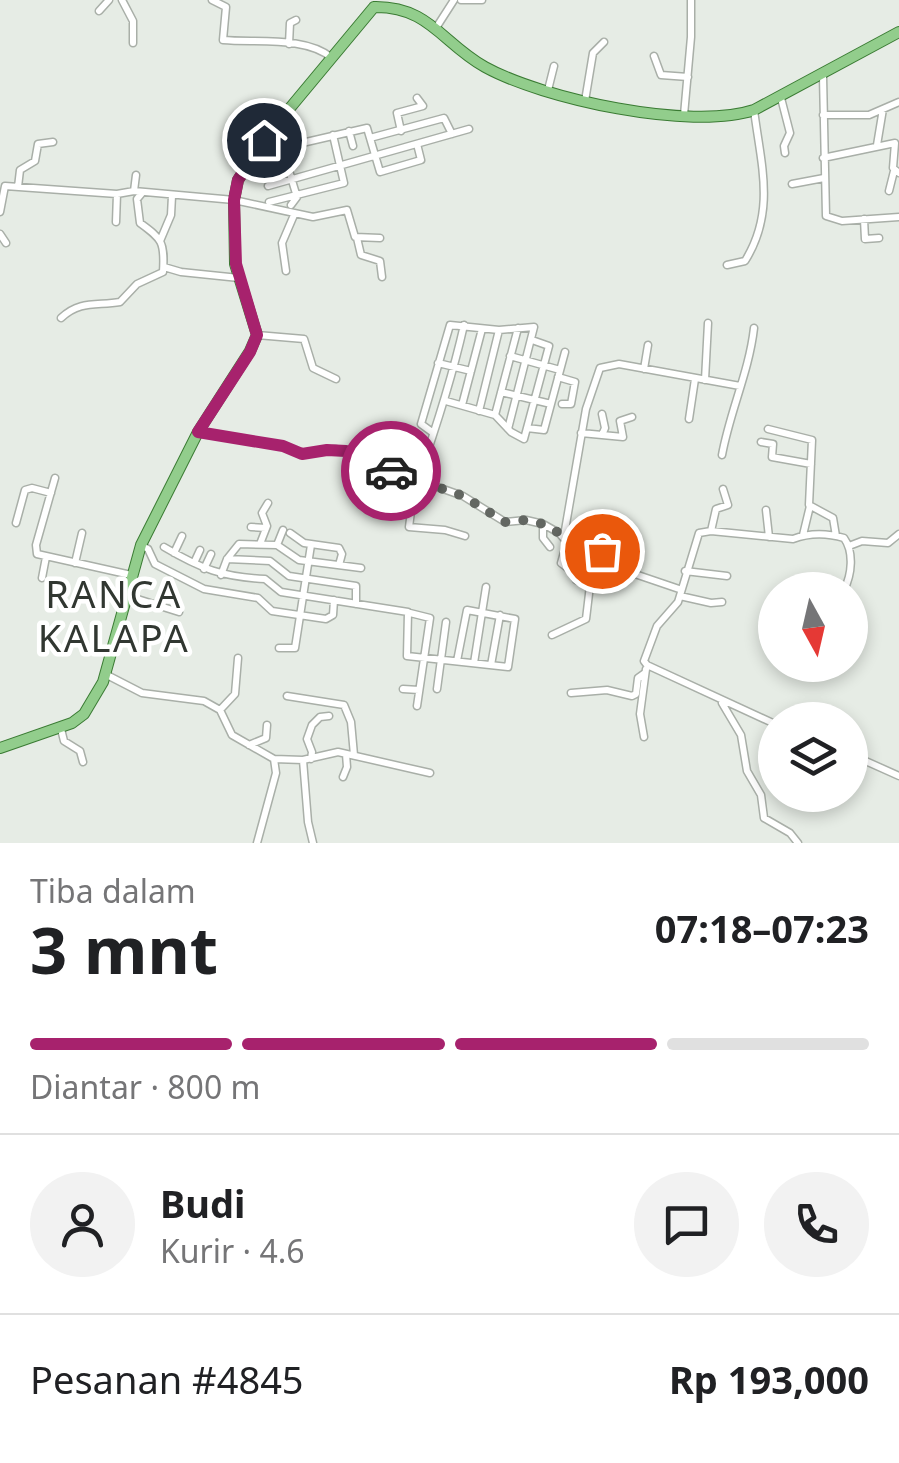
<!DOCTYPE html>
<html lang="id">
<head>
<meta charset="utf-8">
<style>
	:root { --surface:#fff; --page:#f2f2f2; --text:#202124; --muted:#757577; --line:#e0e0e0; --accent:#a7226d }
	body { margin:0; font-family:"Noto Sans",sans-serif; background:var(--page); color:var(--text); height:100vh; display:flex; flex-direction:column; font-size:38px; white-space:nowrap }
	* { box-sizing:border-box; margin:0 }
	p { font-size:32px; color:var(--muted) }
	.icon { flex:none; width:55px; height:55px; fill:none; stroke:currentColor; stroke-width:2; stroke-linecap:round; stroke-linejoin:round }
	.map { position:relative; height:843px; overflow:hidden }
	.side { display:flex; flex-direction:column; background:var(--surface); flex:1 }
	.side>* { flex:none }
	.needle { width:65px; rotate:172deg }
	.fabs { position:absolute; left:758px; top:572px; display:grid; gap:20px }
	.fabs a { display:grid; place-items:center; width:110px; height:110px; border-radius:50%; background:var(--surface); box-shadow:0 5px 15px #0003; font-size:50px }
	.pin { position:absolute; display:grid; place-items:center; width:85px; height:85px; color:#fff; margin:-42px; border:5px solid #fff; border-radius:50%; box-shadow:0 2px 10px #0007 }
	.courier { position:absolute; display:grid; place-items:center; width:100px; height:100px; margin:-50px; border:8px solid #a7226d; border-radius:50%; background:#fff; color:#222; box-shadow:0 2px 12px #0007 }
	.overview em { font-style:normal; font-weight:700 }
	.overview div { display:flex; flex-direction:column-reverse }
	.overview { display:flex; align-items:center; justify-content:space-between; height:170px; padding:0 30px }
	h1 { font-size:65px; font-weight:700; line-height:75px }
	.bar { display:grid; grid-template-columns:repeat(4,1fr); gap:15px 10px; align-content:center; height:120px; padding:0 30px }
	.bar i { height:12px; border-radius:8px; background:var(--line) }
	.bar .on { background:var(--accent) }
	.bar p { grid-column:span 4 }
	.line { display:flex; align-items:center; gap:25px; padding:0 30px; border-top:2px solid var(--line) }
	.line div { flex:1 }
	.round { display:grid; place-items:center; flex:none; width:105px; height:105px; border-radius:52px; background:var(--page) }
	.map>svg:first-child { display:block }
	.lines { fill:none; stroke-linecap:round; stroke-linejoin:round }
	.minor-casing { stroke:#a9afa8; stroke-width:9 }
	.major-casing { stroke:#3a7b33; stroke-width:12 }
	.minor { stroke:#fff; stroke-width:6 }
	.major { stroke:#92cd8c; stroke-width:10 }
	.done { stroke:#636762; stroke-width:10; stroke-dasharray:0 18 }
	.route { stroke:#a7226d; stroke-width:12 }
	.labels { text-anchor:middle; stroke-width:9; stroke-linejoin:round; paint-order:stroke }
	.quarter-label { font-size:38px; letter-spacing:2.5px; fill:#313731; stroke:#fff }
</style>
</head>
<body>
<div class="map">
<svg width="899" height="843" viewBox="0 0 899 843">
	<rect width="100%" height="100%" fill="#e6ece5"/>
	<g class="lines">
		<!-- minor casing -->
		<g class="minor-casing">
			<path id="minor" d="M122 0 133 21V43
				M212 0 226 7 223 40C256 43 306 36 332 58
				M461 0H482
				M99 11 109 0
				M436 28 454 0
				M289 44 290 23 296 20
				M654 56 661 75 688 77
				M823 76 826 216 842 221 899 217
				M548 90 554 66
				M781 98 790 133 784 146 785 153
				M585 101 593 53 604 42
				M684 115 691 37V0
				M823 115H869L899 102
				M349 131 353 146
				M401 131 397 113 423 106 417 98
				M370 138 444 118 452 134
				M265 141 284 154 297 197 291 205
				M302 143 367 128 380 172 421 160 417 144
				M877 145 883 109
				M823 158 895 143 893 168 899 173
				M792 184 824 178
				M268 186 469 129
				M18 187 20 170 35 161 38 144 53 142
				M134 191 136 175
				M889 191 894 171
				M269 202 344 183 333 135
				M0 212 5 186 117 194 134 191 234 200 313 217 347 210 355 237 380 238
				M864 219 865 239 879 238
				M116 222 117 194
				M0 234 6 243
				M357 238 361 255 380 261 382 277
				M160 241 171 215 172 196
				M727 265 745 261C776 211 761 165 754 110
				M164 267 181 272 239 278
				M286 271 282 243 294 215
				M61 318C80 300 97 306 120 302L137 284 163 272C165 242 162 239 140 223L137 199 142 193
				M257 335 304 339 313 368 336 379
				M510 356 560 370
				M438 363 471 371
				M644 369 648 345
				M558 377 575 382 571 404H562
				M705 380 708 323
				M501 392 551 404
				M446 401 495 415 511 432 524 439 549 346 532 340
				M462 405 482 329
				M479 411 499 330
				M495 415 518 328
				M689 419 695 379
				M527 428 544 430 565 352
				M768 429 812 440 809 505 833 518 836 536
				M199 432 286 447 302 454 335 449 354 453 384 468 463 496 505 522 526 520 543 524 559 533 567 542 602 551 629 572 679 589
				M432 432 421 424 450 325 499 330 534 327 508 429
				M581 433 602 435 605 428 602 414
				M602 435 623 437 620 421 632 417
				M761 442 773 444 772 457 811 464
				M722 455C730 411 749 372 754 328
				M410 476 412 504 409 527 445 530 465 536
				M55 478 36 545 37 554 131 575
				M418 479C436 428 452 378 464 325
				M766 510 769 537
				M16 523 25 490 32 488 51 493
				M543 524V538L550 547
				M251 527 266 528
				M711 531 716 509 728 505 723 489
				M290 533 304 543 339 548 342 554 339 565
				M803 535 810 506
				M564 536 586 409 600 368 619 364 740 386
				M567 542 561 563 574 573 576 580 590 585
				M260 544 267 526 262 513 268 503
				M141 545 148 549 155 564 204 589 258 598 272 611 326 619 333 615 334 600
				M277 545 283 530
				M849 546 862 541 888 543 899 534
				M164 547C201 569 223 577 265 579L281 592 408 612 407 656 508 667 515 619 467 610 457 661
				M174 553 182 536
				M227 559 270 561 289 576 356 586V604
				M75 563 82 533
				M194 563 200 550
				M204 569 211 554
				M685 571 727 576
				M221 575 227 559 239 544 277 545 299 560 361 568
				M42 578 46 557
				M604 585 612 581 619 564
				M128 596 179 612
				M680 596 711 603 722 602
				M410 613 430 618 417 706
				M552 635 586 619 591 577 602 551
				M279 648H295L311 545
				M474 663 486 587
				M491 665 500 615
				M107 675 142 693 204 701 220 710 232 735 274 759 303 760 338 752 430 773
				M403 689 419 690
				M437 689 446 622
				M571 693 607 690 632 696 636 694 638 678 645 673
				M287 696 344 705 351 722 354 755
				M722 703 741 735 747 771 761 795 764 818 790 833 798 843
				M220 710 235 694 238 658
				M775 724 647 665 644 661 657 626 678 602 699 533 711 531 793 539C809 533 827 533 844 538 854 552 852 574 844 590
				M61 729 64 741 80 751 83 762
				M644 737 640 714 646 669
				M249 745 266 738 267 725
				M850 754 899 776
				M311 759 312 752 307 739 312 725 320 717 329 716
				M303 760 308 822 313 843
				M343 777 347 767 346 754
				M257 843 276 773 274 759"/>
		</g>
		<!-- major casing -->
		<g class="major-casing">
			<path id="major" d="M374 7C429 6 442 43 485 67 543 99 691 131 754 110L899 32
				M0 748 72 723 84 714 103 682 141 545 198 432 250 351 257 335 235 264 234 200 238 180 270 132 374 7"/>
		</g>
		<!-- minor -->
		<use href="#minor" class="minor"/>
		<!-- major -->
		<use href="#major" class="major"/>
	</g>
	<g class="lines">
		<!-- done -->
		<path class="done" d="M391 471 463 496 505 522 526 520 543 524 559 533 567 542 602 551"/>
		<!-- route -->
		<path class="route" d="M264 140 238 180 234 200 236 264 257 335 250 352 198 432 283 446 302 454 327 450 346 451 391 471"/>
	</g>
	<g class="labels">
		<!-- quarter labels -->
		<g class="quarter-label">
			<text x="114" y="608">RANCA<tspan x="114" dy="44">KALAPA</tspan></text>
		</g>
	</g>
</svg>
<div class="fabs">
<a><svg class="needle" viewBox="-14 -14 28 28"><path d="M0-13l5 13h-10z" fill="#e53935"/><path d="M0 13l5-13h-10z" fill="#757577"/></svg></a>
<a><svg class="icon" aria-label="layers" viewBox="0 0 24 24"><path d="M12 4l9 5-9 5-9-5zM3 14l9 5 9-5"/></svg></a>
</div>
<div class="pin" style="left:602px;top:551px;background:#ea580c"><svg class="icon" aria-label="bag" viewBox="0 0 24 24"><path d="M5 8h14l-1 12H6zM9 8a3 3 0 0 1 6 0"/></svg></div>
<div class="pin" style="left:264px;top:140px;background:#1f2937"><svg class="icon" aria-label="home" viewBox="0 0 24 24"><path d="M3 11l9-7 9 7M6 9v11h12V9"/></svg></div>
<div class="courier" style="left:391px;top:471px"><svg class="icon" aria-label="car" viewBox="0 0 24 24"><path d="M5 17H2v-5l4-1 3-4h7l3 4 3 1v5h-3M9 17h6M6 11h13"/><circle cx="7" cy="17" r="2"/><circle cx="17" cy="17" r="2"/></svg></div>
</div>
<section class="side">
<div class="overview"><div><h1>3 mnt</h1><p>Tiba dalam</p></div><em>07:18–07:23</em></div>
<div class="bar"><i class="on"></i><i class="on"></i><i class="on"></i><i></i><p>Diantar · 800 m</p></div>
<div class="line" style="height:180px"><a class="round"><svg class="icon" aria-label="person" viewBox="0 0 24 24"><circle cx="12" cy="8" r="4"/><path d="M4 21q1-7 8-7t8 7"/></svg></a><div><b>Budi</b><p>Kurir · 4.6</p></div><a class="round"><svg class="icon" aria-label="chat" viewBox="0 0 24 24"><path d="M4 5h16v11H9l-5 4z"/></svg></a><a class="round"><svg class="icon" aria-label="phone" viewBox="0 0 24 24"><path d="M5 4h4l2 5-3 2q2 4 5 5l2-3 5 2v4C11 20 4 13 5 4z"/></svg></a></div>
<div class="line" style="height:130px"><div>Pesanan #4845</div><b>Rp 193,000</b></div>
</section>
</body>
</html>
